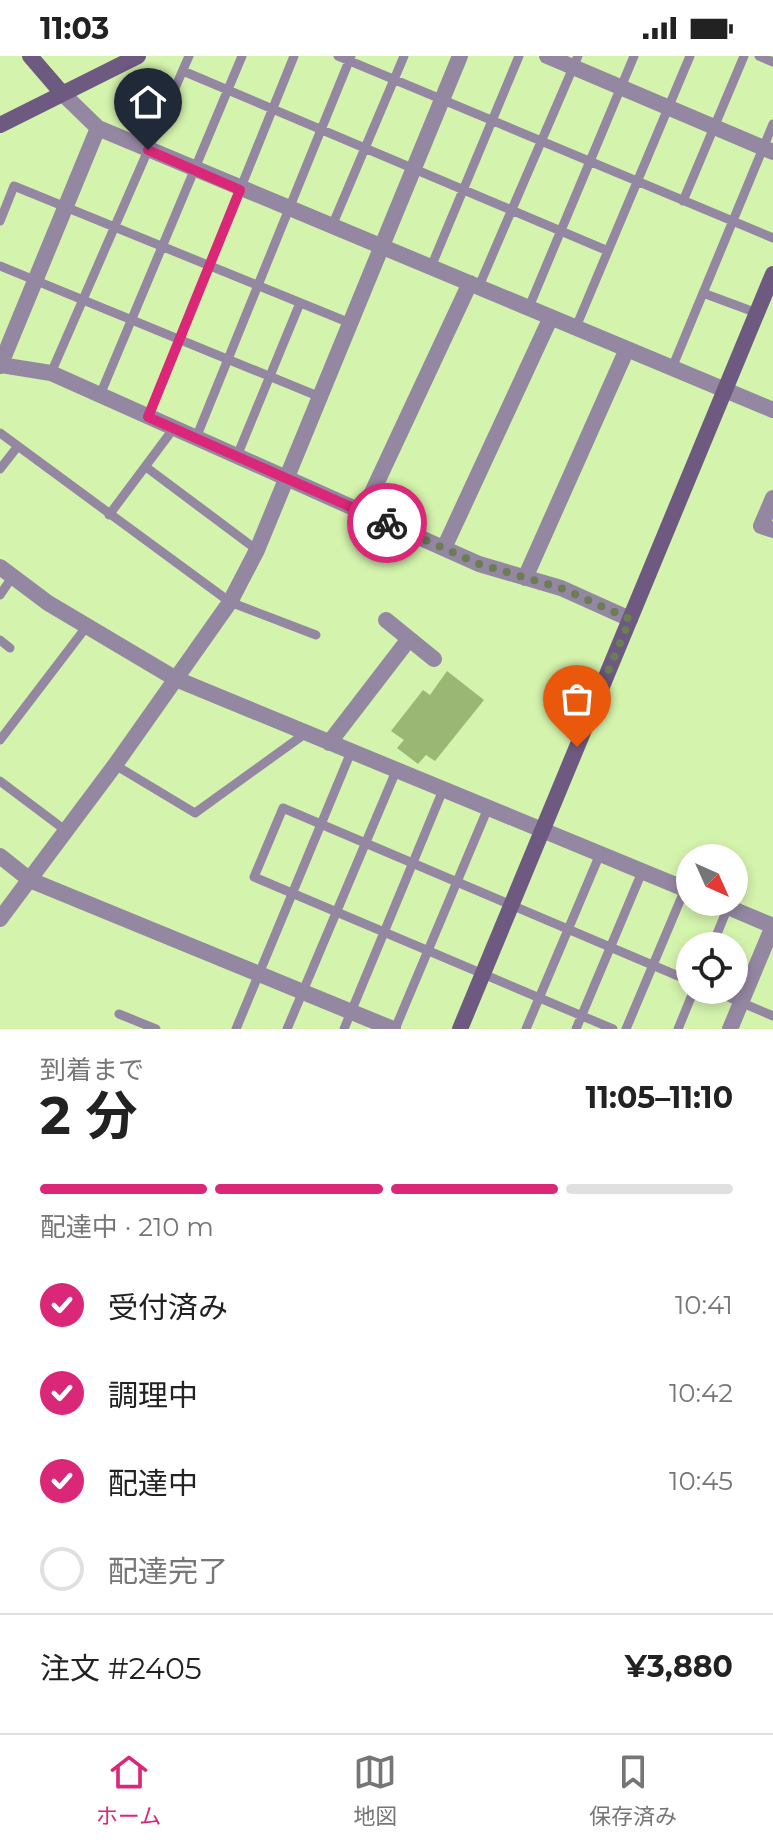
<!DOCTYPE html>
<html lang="ja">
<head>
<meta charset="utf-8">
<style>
	:root { --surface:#fff; --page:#f2f2f2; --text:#222; --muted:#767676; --line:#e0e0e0; --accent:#db2777 }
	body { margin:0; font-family:Montserrat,"Noto Sans JP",sans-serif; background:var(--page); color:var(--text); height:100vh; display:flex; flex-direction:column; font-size:30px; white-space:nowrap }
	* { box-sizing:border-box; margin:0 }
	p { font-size:26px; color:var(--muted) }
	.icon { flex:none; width:44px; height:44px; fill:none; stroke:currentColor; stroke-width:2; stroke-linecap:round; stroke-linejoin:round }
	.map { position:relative; height:973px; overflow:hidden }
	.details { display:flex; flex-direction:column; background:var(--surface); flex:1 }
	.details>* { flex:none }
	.needle { width:52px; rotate:135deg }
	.controls { position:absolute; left:676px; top:788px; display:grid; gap:16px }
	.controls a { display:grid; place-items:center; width:72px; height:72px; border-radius:50%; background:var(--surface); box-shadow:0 4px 12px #0003; font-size:40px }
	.pin { position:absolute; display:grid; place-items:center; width:68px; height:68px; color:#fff; margin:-82px -34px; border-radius:50% 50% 50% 0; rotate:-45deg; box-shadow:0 0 8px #0007 }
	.pin .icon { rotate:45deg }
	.courier { position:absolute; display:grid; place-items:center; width:80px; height:80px; margin:-40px; border:6px solid #db2777; border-radius:50%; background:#fff; color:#222; box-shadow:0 2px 10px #0007 }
	.head em { font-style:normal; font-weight:700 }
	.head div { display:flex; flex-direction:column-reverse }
	.head { display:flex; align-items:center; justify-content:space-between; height:136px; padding:0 40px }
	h1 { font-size:52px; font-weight:700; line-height:60px }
	.bar { display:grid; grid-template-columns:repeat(4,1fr); gap:12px 8px; align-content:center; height:96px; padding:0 40px }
	.bar i { height:10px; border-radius:6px; background:var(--line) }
	.bar .active { background:var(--accent) }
	.bar p { grid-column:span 4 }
	.line { display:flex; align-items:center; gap:20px; padding:0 40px; border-top:2px solid var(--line) }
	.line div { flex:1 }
	ol { padding:0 40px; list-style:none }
	li { display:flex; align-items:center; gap:24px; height:88px }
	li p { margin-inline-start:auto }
	li .icon { padding:8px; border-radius:50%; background:var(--accent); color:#fff; stroke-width:4 }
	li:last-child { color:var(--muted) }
	li i { width:44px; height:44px; border:4px solid var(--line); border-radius:50% }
	.status { display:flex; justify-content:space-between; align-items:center; height:56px; padding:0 40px; background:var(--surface); direction:ltr }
	.status svg { height:22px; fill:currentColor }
	.tabs { display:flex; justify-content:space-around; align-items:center; height:112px; border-top:2px solid var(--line); background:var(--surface); font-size:22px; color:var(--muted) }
	.tabs a { display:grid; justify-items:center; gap:4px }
	.tabs .active { color:var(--accent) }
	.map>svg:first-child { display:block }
	.building { fill:#9ab774 }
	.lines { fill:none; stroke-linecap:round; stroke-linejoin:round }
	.lane { stroke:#9487a2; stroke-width:9 }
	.street { stroke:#9487a2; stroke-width:16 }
	.secondary { stroke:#6e5981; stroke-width:16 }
	.done { stroke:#6b7d53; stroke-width:8; stroke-dasharray:0 14.4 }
	.route { stroke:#db2777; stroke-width:10 }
</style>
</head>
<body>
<div class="status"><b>11:03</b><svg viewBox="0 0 49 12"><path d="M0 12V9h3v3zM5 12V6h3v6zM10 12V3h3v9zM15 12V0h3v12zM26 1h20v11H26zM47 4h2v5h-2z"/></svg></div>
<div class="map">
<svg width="773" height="973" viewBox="0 0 773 973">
	<rect width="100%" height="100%" fill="#d4f3ad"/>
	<!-- building -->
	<path class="building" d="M447 615 484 644 435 705 426 699 418 708 397 692 404 684 391 675 423 634 430 639Z"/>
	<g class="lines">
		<!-- lane -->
		<path class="lane" d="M338 0 773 182
			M759 0 773 6
			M183 15 608 195
			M683 145 744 0
			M0 165 14 130 350 267
			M332 170 404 0
			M0 210 320 341
			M431 211 519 0
			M479 230 578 0
			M703 237 757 257
			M529 251 634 0
			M576 271 690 0
			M672 312 773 68
			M51 317 189 0
			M100 339 242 0
			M148 361 294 0
			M0 377 230 546 316 579
			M196 382 351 0
			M237 400 300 247
			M146 411 257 494
			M0 413 18 390
			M109 459 174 372
			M0 539 13 520
			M0 584 10 592
			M0 684 87 570
			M115 709 195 757 306 677
			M0 725 65 774
			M712 890 728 851
			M712 934 773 960
			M119 958 156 973
			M236 973 351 696
			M287 973 396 715
			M344 973 443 734
			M395 973 488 752
			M526 973 600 798
			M576 973 642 816
			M613 973 254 821 283 752 690 925
			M626 973 685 833
			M678 973 694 934"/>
		<!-- street -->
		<path class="street" d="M547 0 773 96
			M61 36 98 72 773 354
			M0 309 51 317 479 508 561 532 630 563
			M0 310 98 72
			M773 442 761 470 773 474
			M363 456 470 227
			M444 492 551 261
			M0 511 48 547 176 623 690 835
			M525 522 627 293
			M386 564 434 603
			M329 687 409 583
			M0 800 30 824 393 973
			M716 846 773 870
			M0 863 115 709 230 546 257 494 460 0
			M730 973 773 870"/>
		<!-- secondary -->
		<path class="secondary" d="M30 0 61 36
			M0 69 138 0
			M460 973 773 218"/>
	</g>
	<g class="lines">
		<!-- done -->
		<path class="done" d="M387 467 479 508 561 532 630 563 577 691"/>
		<!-- route -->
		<path class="route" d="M148 94 240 134 148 361 387 467"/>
	</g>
</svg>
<div class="controls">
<a><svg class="needle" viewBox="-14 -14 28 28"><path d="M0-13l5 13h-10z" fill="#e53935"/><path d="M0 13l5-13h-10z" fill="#767676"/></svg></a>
<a><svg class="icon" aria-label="locate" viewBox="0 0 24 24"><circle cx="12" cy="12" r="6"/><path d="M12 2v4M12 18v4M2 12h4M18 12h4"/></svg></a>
</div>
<div class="pin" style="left:577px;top:691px;background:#ea580c"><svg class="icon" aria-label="bag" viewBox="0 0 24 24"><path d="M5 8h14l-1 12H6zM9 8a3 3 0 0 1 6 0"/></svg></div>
<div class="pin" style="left:148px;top:94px;background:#1f2937"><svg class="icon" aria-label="home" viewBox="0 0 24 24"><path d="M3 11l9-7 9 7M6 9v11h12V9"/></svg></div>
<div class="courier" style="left:387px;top:467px"><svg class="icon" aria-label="bike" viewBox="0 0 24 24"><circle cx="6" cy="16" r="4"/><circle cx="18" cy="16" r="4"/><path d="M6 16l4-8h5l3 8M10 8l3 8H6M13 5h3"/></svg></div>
</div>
<section class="details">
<div class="head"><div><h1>2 分</h1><p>到着まで</p></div><em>11:05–11:10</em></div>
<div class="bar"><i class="active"></i><i class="active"></i><i class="active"></i><i></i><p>配達中 · 210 m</p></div>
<ol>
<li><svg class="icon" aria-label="check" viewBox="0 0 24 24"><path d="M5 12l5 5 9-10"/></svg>受付済み<p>10:41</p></li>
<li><svg class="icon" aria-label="check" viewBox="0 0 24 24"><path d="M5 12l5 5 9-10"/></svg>調理中<p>10:42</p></li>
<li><svg class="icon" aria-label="check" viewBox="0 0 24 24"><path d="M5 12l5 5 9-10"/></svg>配達中<p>10:45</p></li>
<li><i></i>配達完了</li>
</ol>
<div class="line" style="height:104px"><div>注文 #2405</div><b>¥3,880</b></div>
</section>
<nav class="tabs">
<a class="active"><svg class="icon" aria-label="home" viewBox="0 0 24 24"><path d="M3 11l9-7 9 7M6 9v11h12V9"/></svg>ホーム</a>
<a><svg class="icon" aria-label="map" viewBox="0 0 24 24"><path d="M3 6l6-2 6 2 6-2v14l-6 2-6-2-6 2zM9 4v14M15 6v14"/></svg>地図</a>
<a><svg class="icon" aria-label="saved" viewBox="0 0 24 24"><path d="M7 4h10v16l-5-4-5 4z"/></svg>保存済み</a>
</nav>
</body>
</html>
